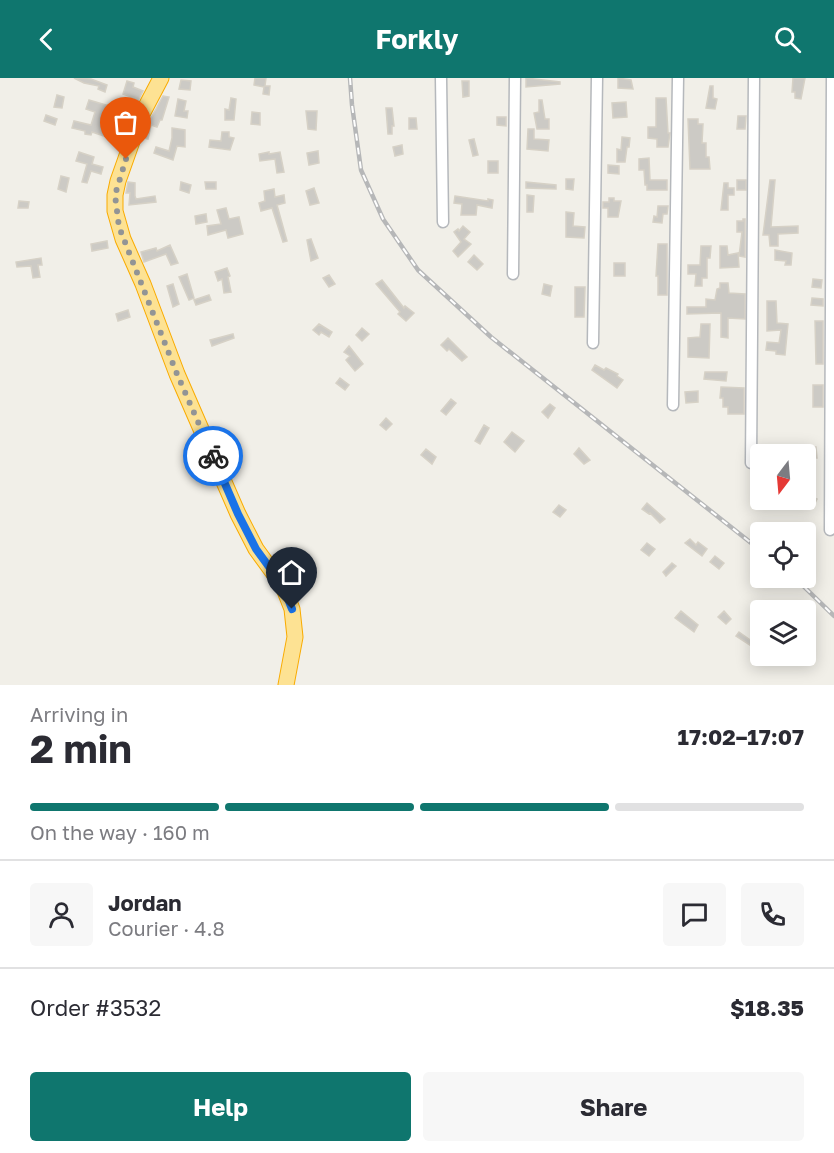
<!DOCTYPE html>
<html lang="en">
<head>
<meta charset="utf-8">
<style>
	:root { --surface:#fff; --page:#f7f7f7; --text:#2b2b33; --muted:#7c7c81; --line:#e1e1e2; --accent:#0f766e }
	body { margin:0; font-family:"Golos Text",sans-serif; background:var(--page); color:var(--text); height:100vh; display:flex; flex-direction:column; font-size:22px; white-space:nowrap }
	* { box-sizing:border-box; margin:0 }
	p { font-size:20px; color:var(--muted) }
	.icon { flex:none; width:33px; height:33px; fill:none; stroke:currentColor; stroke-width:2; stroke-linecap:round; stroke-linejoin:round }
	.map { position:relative; height:607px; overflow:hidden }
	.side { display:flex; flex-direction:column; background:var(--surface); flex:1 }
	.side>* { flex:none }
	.needle { width:39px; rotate:196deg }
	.fabs { position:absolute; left:750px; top:366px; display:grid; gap:12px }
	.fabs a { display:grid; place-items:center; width:66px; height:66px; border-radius:6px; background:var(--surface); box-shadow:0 3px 15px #0003; font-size:30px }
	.pin { position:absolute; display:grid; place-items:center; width:51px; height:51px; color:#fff; margin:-62px -26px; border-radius:50% 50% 50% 0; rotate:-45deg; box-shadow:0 0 6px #0007 }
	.pin .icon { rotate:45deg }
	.courier { position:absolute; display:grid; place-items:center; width:60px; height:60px; margin:-30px; border:4px solid #1a73e8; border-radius:50%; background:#fff; color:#222; box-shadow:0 2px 8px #0007 }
	.summary em { font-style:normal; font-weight:700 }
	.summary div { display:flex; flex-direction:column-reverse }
	.summary { display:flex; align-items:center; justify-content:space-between; height:102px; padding:0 30px }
	h1 { font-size:39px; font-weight:700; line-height:45px }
	.bar { display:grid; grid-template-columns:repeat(4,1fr); gap:9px 6px; align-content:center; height:72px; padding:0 30px }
	.bar i { height:8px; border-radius:4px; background:var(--line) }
	.bar .selected { background:var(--accent) }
	.bar p { grid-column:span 4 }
	.line { display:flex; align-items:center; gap:15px; padding:0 30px; border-top:2px solid var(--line) }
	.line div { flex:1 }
	.round { display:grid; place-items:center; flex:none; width:63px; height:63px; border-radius:6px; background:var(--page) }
	.action { display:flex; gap:12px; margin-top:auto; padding:12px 30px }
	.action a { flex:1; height:69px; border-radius:6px; background:var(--accent); color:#fff; font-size:24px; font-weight:700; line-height:69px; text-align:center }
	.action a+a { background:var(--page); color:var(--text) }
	header { display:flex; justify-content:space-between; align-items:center; height:78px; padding:0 30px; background:var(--accent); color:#fff; font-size:27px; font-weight:700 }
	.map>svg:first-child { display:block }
	.building { fill:#cccac5; stroke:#d6d1c6; stroke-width:1.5 }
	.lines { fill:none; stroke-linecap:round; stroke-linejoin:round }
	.minor-casing { stroke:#b5b8bc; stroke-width:13 }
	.highway-casing { stroke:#f9ab00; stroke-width:17 }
	.minor { stroke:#fff; stroke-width:10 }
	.highway { stroke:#fde293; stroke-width:15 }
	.rail-casing { stroke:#b6b7b8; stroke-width:4.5 }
	.rail { stroke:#fff; stroke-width:2; stroke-dasharray:7; stroke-linecap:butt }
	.done { stroke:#929495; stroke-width:6; stroke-dasharray:0 10.8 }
	.route { stroke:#1a73e8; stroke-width:8 }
</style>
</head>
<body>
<header><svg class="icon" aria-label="back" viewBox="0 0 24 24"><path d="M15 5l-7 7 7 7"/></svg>Forkly<svg class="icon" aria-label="search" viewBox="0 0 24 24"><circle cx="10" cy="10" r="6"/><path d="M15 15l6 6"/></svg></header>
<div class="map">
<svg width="834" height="607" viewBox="0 0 834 607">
	<rect width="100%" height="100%" fill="#f1efe8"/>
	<!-- building -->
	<path class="building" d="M74 0 91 1 107 7 105 14 98 11 99 8 84 5Z
		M255 0H266L265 8H270L269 17 263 16 264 9 254 7Z
		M526 0 560 4V6L526 9Z
		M618 0 631 2 633 11 618 10Z
		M793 0H805L801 21 795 20V14H792Z
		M181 2 191 3 190 12 179 11Z
		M127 3 134 5 133 9 143 13 136 27 137 21 123 16Z
		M462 3H469V18L463 19Z
		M710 8H713V20L717 21 715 31 706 30Z
		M57 17 64 19 62 30 54 29Z
		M163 18 169 19 162 42H160L157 49 151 47 148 61 144 60 150 42Z
		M231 20 236 21 234 42H225V31L229 32Z
		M656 20H666L668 55H670L668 69H657V61L648 60V49H656Z
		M178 21 186 23 184 33H188L187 40 175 38Z
		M89 22 113 29 111 36 130 40 128 45 120 43 117 56 120 57 119 63 92 54 91 57 85 56V53L72 50 74 43 91 47 95 34 86 31Z
		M539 22H542L545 41H549V51H537L534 35 539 34Z
		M626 24 627 39 613 40 612 25Z
		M386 30H392L394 48H392V56H388Z
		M306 33H317L316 52 308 51Z
		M252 34 260 35V47L251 46Z
		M46 37 57 41 55 47 44 43Z
		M738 38H746L745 51H737Z
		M497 39H506V48L497 47Z
		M409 40H416L417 51H409Z
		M688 41H698V46H703L702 65H706V79H709L710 91H690Z
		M172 50 185 52V69L177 68 173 82 154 75 156 69 169 73 172 60Z
		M528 51H534V61L549 62 548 73 527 71Z
		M222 54H229V59L234 60 230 72 209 69 210 62 221 63Z
		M622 59 630 60 629 69H627L625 84H617V71L621 72Z
		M474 61 478 77 473 78 469 62Z
		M402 67 403 76 395 78 393 69Z
		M318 73 319 85 309 87 307 75Z
		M79 74 94 79 92 86 103 89 101 96 91 93 87 105 82 104 87 86 76 83Z
		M269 74V76L280 74 284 94 277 95 275 81 260 83 259 76Z
		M649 80 650 102H667V112H647V107H645L644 92H639V81Z
		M488 83H498V95H488Z
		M608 87 619 88V96L608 95Z
		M61 98 69 100 66 114 58 111Z
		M566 101H574L573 112 566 111Z
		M737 102H746V112H737Z
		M770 102H775L771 149 798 148V155L778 156V168H770L769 157H763Z
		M128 104 135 105V118L136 121 155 118 156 124 129 127 130 115H126Z
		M181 104 191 107 189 115 180 112Z
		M205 104H216V111H206Z
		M526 104 556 107V111L526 110Z
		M724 105H728V110H734V117H728V132H721Z
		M314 110 319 125 310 127 306 113Z
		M274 111 275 119 284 117 285 125 277 127 287 163 283 164 272 130 261 133 259 125 265 123 264 113Z
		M527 117 534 118 533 134H527Z
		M455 118 488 123V121L493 122 492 130 477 127 476 137H461L462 126 454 125Z
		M609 120H614V123H621L618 139H608V130H603V124H609Z
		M19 123 29 124 28 130H18Z
		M658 128H668L667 136H663L662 145 653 144 654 138 657 139Z
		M226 130 229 141 239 139 243 156 228 160 226 152 208 157 207 148 221 146 217 132Z
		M566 134 574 135 573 148 585 149 584 160 566 159Z
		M206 136 207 144 196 146 195 138Z
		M743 141H745V179L739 178 742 154H737V143H743Z
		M463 148 470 154 464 161 471 166 458 179 453 173 461 164 454 154 458 151 459 153Z
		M311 161 318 180 311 183 307 162Z
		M107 163 108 170 92 173 91 166Z
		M658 166H667V217H658V198H656Z
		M170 167 178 185 171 187 166 176 144 184 141 174 156 170 157 173Z
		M701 168H711L710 180H707V200H702V208H695L696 196H688V187H700Z
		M720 168H727L728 177 738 175 739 189 720 190Z
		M775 172 792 175 791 187H785L786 183 775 182Z
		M474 177 483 186 477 192 468 184Z
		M41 180 42 187H38L40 199 33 200 31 188 17 189 16 184Z
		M614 185H625V198H614Z
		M227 190 230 198 228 199 231 214 224 215 222 201 218 203 215 194Z
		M187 196 194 220 189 222 179 199Z
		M329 197 335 206 329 209 323 200Z
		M813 201 822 202 821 210 812 209Z
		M382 202 404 230 405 228 414 235 406 243 398 236 400 234 376 206Z
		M720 205H728L729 215 745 216V241L728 240V260L721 259V235L687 236V229H706V221L715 222 717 211 720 210Z
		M173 206 179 226 173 229 167 208Z
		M544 206 552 208 550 218 542 216Z
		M575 209H585L584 239H575Z
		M209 217 211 222 196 227 194 222Z
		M812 220 823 221V228L811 227Z
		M767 223H776L777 245 788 246 785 277 776 276V273L766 272 767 264 779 265 781 252 767 253Z
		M128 232 130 239 118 243 116 236Z
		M815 243H823V286H816Z
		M319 246 332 254 329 259 321 254 319 257 313 252Z
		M701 246H710L709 280 688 279V260L700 259Z
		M362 250 369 256 362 263 356 257Z
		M233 256 234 260 212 268 210 262Z
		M448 260 467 279 462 283 449 271 447 273 441 267Z
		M349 268 363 286 355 293 346 282 350 278 344 274Z
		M595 287 604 292 606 290 618 296 617 298 623 302 617 310 592 292Z
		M705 294H727L726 303 704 301Z
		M340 300 349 307 345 312 336 305Z
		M813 307H823V329H813Z
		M721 309 744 310V336H728V329H723V320H720Z
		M698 313V324L686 325 685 314Z
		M451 321 456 325 446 337 441 333Z
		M550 326 555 330 548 340 542 334Z
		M386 340 392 346 386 352 380 347Z
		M484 347 489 350 480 366 475 363Z
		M512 354 524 363 515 374 504 364Z
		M810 369H816L817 380H812V386H806V376H800V370Z
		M579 370 590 382 584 386 574 376Z
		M426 371 436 379 432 386 421 377Z
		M807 416 817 421 813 429 803 424Z
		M647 425 665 441 660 445 650 435 649 436 642 431Z
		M559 427 566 432 560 439 553 434Z
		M690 461 696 467 698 464 707 471 702 478 685 465Z
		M647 465 655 471 649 478 641 472Z
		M715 478 724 485 719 491 710 484Z
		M672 485 676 488 666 498 663 494Z
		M681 533 698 547 694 554 675 540Z
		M724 533 731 541 726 546 718 539Z
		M739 554 760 569V573L757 571 755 573 750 567 736 558Z"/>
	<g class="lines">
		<!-- minor casing -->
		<g class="minor-casing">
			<path id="minor" d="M441 0 443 144
				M513 196 515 0
				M593 265 597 0
				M673 327 678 0
				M751 385 754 0
				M830 452 832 0"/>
		</g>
		<!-- highway casing -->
		<g class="highway-casing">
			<path id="highway" d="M161 0 141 38 118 103 115 117V133L123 161 143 206 177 296 238 436 256 471 283 508 292 531 295 559 286 607"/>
		</g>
		<!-- minor -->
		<use href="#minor" class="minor"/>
		<!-- highway -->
		<use href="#highway" class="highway"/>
		<!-- rail casing -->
		<g class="rail-casing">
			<path id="rail" d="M350 0 352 27 361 92 383 141 418 192 491 259 760 472
				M795 500 834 538"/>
		</g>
		<!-- rail -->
		<use href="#rail" class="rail"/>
	</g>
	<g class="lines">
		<!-- done -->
		<path class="done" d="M126 81 115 117 119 149 177 296 213 378"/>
		<!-- route -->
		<path class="route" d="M213 378 238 436 256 471 283 508 292 531"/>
	</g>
</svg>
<div class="fabs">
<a><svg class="needle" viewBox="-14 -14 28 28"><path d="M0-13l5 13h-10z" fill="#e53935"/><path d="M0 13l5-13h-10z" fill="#7c7c81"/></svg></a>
<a><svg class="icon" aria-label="locate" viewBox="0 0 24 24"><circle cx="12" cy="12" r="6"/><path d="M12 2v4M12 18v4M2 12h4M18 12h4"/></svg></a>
<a><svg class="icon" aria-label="layers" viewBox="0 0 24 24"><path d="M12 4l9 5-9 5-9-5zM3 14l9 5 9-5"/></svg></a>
</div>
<div class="pin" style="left:126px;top:81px;background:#ea580c"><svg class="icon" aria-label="bag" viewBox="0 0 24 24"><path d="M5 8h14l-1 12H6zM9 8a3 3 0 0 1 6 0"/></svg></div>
<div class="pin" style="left:292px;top:531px;background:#1f2937"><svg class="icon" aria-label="home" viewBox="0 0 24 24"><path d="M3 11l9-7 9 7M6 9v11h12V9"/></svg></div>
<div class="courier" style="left:213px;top:378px"><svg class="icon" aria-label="bike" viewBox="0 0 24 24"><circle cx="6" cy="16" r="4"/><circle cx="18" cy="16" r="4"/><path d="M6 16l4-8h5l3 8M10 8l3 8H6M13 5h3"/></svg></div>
</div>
<section class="side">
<div class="summary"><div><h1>2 min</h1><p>Arriving in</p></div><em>17:02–17:07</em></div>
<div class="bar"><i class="selected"></i><i class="selected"></i><i class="selected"></i><i></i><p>On the way · 160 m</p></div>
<div class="line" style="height:108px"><a class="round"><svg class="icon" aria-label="person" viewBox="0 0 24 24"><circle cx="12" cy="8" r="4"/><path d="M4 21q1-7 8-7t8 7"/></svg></a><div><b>Jordan</b><p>Courier · 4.8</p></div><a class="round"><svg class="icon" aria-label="chat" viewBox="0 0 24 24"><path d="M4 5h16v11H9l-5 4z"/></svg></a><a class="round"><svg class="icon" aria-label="phone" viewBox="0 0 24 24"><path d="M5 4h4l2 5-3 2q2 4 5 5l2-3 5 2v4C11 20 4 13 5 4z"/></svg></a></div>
<div class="line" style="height:78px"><div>Order #3532</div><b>$18.35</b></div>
<div class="action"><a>Help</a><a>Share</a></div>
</section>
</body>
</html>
